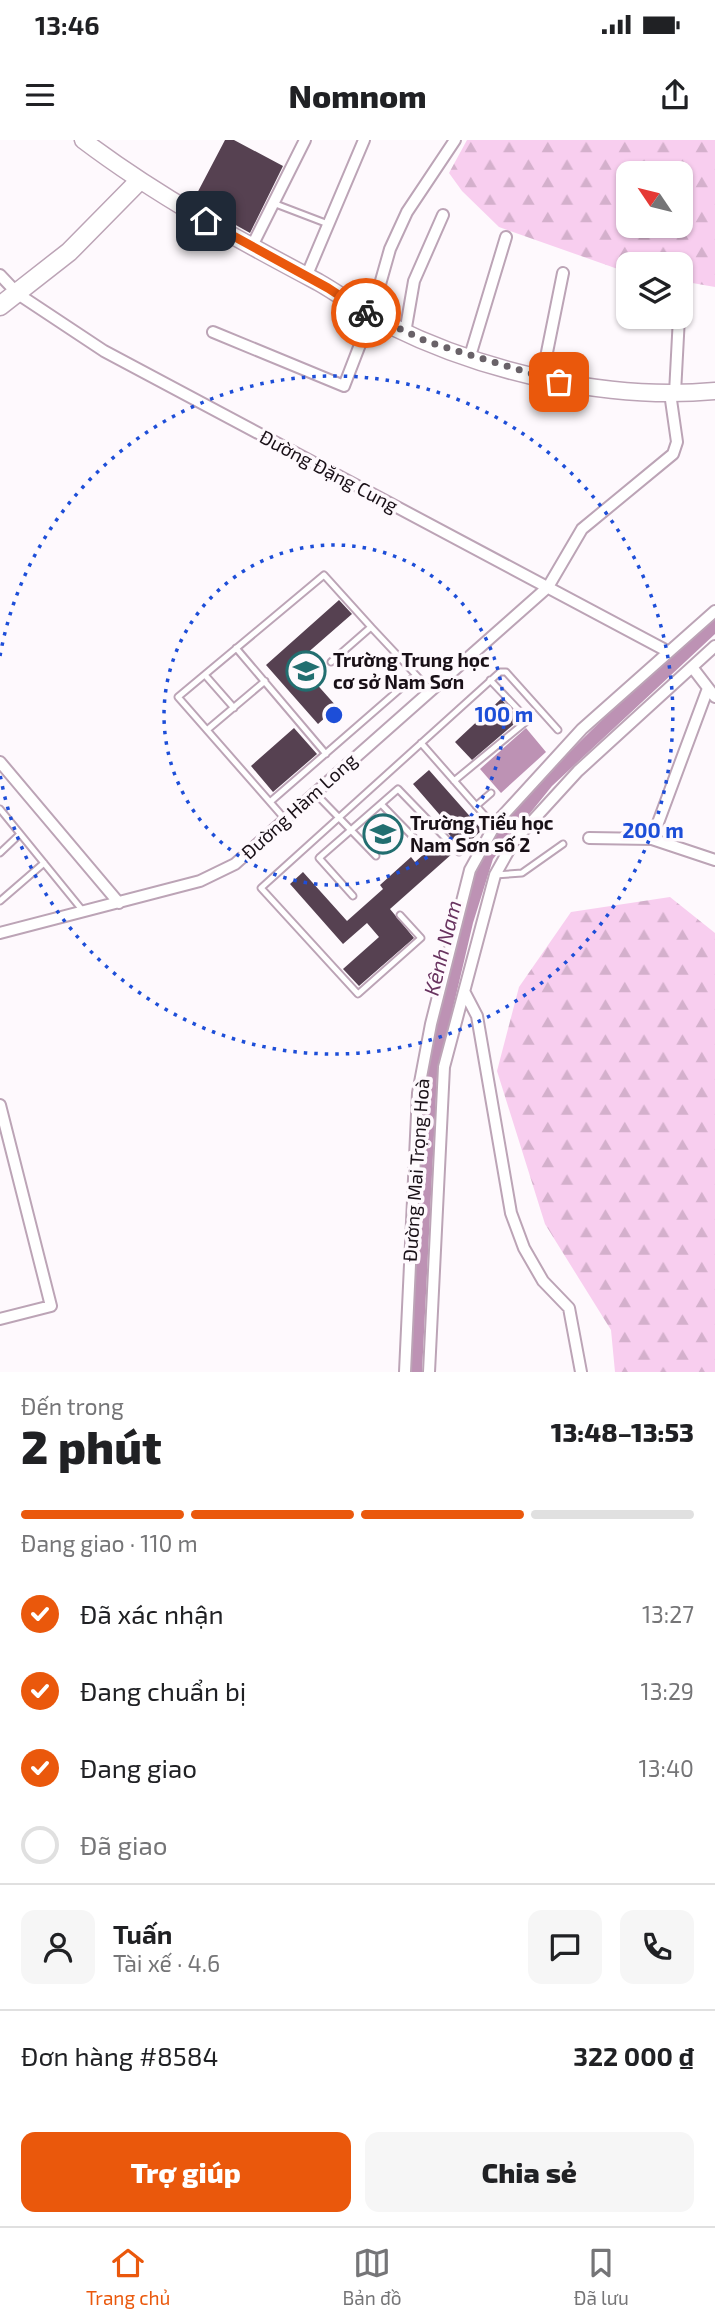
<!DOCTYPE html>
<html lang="vi">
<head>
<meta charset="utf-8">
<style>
	:root { --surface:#fff; --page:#f6f6f6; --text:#202124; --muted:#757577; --line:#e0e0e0; --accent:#ea580c }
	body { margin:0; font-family:"Exo 2",sans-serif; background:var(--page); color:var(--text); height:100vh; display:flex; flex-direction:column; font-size:26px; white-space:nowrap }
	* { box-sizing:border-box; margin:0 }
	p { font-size:23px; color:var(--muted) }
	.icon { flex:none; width:38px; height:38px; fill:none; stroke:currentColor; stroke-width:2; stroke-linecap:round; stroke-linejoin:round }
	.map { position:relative; height:1232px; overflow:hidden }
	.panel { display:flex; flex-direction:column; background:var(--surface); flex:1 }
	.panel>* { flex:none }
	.needle { width:46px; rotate:305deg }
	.controls { position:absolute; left:616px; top:21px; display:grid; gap:14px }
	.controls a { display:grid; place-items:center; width:77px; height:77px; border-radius:14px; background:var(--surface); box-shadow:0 2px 5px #0004; font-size:35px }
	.pin { position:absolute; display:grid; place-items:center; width:60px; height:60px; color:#fff; margin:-30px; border-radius:14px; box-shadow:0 4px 10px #0006 }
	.courier { position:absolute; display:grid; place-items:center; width:70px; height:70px; margin:-35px; border:5px solid #ea580c; border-radius:50%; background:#fff; color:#222; box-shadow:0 2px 9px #0007 }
	.overview em { font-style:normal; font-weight:800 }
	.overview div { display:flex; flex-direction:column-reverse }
	.overview { display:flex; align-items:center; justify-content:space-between; height:119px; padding:0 21px }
	h1 { font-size:46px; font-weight:800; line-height:52px }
	.bar { display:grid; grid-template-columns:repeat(4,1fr); gap:10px 7px; align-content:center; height:84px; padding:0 21px }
	.bar i { height:9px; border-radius:5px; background:var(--line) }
	.bar .on { background:var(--accent) }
	.bar p { grid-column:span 4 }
	.line { display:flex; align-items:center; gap:18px; padding:0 21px; border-top:2px solid var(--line) }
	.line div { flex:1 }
	.round { display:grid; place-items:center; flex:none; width:74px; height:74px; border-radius:14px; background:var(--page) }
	ol { padding:0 21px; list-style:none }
	li { display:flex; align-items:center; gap:21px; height:77px }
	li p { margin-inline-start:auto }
	li .icon { padding:7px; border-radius:50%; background:var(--accent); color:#fff; stroke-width:4 }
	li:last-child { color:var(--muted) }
	li i { width:38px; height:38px; border:4px solid var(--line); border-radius:50% }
	.primary-button { display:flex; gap:14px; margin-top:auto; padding:14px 21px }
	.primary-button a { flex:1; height:80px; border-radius:14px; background:var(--accent); color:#fff; font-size:28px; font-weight:800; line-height:80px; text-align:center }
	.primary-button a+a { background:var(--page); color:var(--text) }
	.status { display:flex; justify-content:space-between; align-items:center; height:49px; padding:0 35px; background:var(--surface); direction:ltr }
	.status svg { height:19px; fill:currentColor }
	header { display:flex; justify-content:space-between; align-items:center; height:91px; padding:0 21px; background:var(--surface); font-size:32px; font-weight:800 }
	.tabs { display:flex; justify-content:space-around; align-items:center; height:98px; border-top:2px solid var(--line); background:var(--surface); font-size:19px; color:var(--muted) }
	.tabs a { display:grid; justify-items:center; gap:4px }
	.tabs .on { color:var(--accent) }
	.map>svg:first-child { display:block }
	.forest { fill:url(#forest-firs); fill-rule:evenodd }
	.water { fill:#bd92b4 }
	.building { fill:#564151 }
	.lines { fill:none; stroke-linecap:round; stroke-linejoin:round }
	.lane-casing { stroke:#bca4b6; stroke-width:9 }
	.street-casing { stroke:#bca4b6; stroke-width:14 }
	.secondary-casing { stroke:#bca4b6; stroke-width:19 }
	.primary-casing { stroke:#bca4b6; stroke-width:21 }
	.lane { stroke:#fff; stroke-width:5 }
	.street { stroke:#fff; stroke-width:10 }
	.secondary { stroke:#fff; stroke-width:16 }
	.primary { stroke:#fff; stroke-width:18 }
	.done { stroke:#696268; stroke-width:7; stroke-dasharray:0 12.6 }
	.route { stroke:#ea580c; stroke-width:9 }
	.ring { fill:none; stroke:#1d4ed8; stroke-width:3.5; stroke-dasharray:3.5 7 }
	.labels { text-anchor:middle; stroke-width:7; stroke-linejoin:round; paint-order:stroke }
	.street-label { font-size:19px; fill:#191017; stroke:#fef9fd }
	.poi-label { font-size:19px; font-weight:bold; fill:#191017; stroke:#fef9fd; text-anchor:start }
	.water-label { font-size:21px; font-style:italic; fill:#68325f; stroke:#fef9fd }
	.centre { fill:#1d4ed8; stroke:#fef9fd; stroke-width:3.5 }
	.ring-label { font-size:21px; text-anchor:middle; font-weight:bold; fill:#1d4ed8; stroke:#fef9fd; stroke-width:7; stroke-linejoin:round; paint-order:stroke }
</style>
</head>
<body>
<div class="status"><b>13:46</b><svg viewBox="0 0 49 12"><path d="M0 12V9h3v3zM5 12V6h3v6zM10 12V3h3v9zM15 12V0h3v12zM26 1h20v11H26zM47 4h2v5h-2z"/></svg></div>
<header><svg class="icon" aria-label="menu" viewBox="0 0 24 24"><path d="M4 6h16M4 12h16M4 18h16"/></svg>Nomnom<svg class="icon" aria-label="share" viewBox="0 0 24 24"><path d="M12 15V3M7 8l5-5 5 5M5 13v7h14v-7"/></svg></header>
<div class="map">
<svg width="715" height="1232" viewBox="0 0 715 1232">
	<defs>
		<pattern id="forest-firs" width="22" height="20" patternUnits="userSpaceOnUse" patternTransform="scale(1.75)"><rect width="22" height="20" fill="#f8ceef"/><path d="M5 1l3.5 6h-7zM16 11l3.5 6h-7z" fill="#d4b0cc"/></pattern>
	</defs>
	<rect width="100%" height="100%" fill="#fef9fd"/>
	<!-- forest -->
	<path class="forest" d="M467 0H715V147L681 141V124H628V131L615 128 499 87 462 51 449 33ZM681 33V86H628V33Z
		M670 757 715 793V1232H615L611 1190 545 1084 497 931 519 847 571 772Z"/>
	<!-- water -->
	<path class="water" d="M715 478V494L552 646 493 719 473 783 437 936 422 1232H409L425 936 471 739 498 689 544 637 605 577Z
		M526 588 546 612 501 653 480 629Z"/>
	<!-- building -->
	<path class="building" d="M225 0H234L283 26 250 93 193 61Z
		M339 460 352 474 297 522 337 567 318 584 266 525Z
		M501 559 520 579 472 620 455 602Z
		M294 588 317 614 273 652 251 626Z
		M429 630 482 690 468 703 461 695 454 700 448 693 452 689 413 644Z
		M440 700 453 713 390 769 414 798 359 846 343 829 379 797 367 783 343 804 290 744 303 732 347 781 383 749 380 745 411 717 415 722Z"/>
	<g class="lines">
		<!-- lane casing -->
		<g class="lane-casing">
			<path id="lane" d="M273 63 328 84
				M236 508 326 614
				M331 522 371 487 430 550
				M205 535 234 568
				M207 590 265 541
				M421 603 486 677
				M454 641 528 580 490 540
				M316 654 376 716
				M270 662 416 535
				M381 664 418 702
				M476 666 491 653
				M0 669 83 771
				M284 678 178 557 324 435 371 487
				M0 713 20 694
				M495 735 522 733 563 704
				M353 756 319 718 398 649 459 712
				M0 761 44 723
				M400 775 421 798 358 854 261 748 500 532H506L558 590"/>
		</g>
		<!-- street casing -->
		<g class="street-casing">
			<path id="street" d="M251 108 305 0
				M0 135 18 154 104 211 669 512
				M306 137 364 0
				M213 192 344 246 371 176 390 109 407 72 455 0
				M405 193 414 141 443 75
				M470 216 506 97
				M542 237 563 133
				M675 253 679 177
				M692 527 715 557
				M0 622 119 763
				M589 698 652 699 715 720
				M652 699 707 551
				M0 793 200 741 235 724 548 447 582 389 673 314 677 302 670 253
				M465 853 477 876 511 1073 524 1108 543 1141 569 1168 581 1232
				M0 965 51 1166 0 1179
				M405 1232 418 953 431 884 470 730 496 683 582 589 715 471
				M429 1232 444 927 495 735 514 701 578 631 715 506"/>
		</g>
		<!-- secondary casing -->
		<g class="secondary-casing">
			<path id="secondary" d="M83 0C157 56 237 99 318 142 343 156 365 174 391 186 486 233 610 261 715 251"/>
		</g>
		<!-- primary casing -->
		<g class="primary-casing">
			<path id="primary" d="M0 166 69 112 138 42"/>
		</g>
		<!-- lane -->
		<use href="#lane" class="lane"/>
		<!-- street -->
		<use href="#street" class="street"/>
		<!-- secondary -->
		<use href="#secondary" class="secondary"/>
		<!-- primary -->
		<use href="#primary" class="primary"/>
	</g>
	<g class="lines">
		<!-- done -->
		<path class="done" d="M366 173 428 202 559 242"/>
		<!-- route -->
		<path class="route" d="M206 81 328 148 366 173"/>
	</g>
	<!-- distance rings -->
	<g class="ring">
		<circle cx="334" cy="575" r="170"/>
		<path d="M0 516A339 339 0 1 1 0 634"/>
	</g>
	<!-- icons -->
	<defs>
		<g id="school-ring" transform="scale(2.0125)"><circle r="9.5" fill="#fef9fd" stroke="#226e70" stroke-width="1.5"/><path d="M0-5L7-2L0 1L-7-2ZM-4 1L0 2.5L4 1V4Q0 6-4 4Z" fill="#226e70"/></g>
	</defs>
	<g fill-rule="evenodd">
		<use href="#school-ring" x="306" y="531"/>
		<use href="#school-ring" x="383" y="694"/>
	</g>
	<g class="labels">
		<!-- street labels -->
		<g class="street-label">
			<text transform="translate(329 331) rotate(28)" y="7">Đường Đặng Cung</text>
			<text transform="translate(299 666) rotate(-42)" y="7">Đường Hàm Long</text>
			<text transform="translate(416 1030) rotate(-86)" y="7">Đường Mai Trọng Hoà</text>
		</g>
		<!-- poi labels -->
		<g class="poi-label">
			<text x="333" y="527">Trường Trung học<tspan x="333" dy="22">cơ sở Nam Sơn</tspan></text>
			<text x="410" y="690">Trường Tiểu học<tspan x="410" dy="22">Nam Sơn số 2</tspan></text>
		</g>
		<!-- water labels -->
		<g class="water-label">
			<text transform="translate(443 808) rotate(-76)" y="7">Kênh Nam</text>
		</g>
	</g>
	<circle cx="334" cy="575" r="10" class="centre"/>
	<g class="ring-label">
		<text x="504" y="582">100 m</text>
		<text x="653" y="698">200 m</text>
	</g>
</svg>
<div class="controls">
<a><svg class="needle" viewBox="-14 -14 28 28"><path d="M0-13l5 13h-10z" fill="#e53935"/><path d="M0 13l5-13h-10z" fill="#757577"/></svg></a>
<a><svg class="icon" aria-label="layers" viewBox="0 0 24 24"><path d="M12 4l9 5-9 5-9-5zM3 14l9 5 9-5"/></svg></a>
</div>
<div class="pin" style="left:559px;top:242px;background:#ea580c"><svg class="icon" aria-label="bag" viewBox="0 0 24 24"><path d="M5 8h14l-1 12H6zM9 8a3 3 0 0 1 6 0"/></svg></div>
<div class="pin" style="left:206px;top:81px;background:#1f2937"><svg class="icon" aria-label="home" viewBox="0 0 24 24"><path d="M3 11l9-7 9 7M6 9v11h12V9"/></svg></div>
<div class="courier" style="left:366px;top:173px"><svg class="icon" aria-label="bike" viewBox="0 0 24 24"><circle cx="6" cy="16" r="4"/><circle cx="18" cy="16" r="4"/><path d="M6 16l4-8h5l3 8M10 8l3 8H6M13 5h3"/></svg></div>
</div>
<section class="panel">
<div class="overview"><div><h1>2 phút</h1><p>Đến trong</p></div><em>13:48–13:53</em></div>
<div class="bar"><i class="on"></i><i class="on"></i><i class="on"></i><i></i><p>Đang giao · 110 m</p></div>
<ol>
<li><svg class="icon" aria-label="check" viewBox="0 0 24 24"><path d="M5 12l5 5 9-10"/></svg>Đã xác nhận<p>13:27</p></li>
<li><svg class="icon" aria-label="check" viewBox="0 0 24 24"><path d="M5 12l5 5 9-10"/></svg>Đang chuẩn bị<p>13:29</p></li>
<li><svg class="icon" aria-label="check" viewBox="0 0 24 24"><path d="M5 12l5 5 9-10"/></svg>Đang giao<p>13:40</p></li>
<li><i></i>Đã giao</li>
</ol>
<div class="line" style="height:126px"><a class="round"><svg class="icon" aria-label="person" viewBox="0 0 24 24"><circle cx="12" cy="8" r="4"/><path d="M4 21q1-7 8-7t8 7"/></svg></a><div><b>Tuấn</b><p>Tài xế · 4.6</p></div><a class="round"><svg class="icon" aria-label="chat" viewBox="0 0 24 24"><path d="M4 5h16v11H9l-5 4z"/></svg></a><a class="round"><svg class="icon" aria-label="phone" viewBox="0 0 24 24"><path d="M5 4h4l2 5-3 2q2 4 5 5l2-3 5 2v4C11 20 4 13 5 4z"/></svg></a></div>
<div class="line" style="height:91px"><div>Đơn hàng #8584</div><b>322 000 ₫</b></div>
<div class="primary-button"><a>Trợ giúp</a><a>Chia sẻ</a></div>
</section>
<nav class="tabs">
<a class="on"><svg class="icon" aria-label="home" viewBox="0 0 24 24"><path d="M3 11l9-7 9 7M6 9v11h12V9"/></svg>Trang chủ</a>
<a><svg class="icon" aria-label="map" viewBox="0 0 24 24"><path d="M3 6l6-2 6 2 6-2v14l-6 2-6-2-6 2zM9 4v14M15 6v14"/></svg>Bản đồ</a>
<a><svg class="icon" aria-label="saved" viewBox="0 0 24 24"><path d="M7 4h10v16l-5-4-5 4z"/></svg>Đã lưu</a>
</nav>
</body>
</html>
